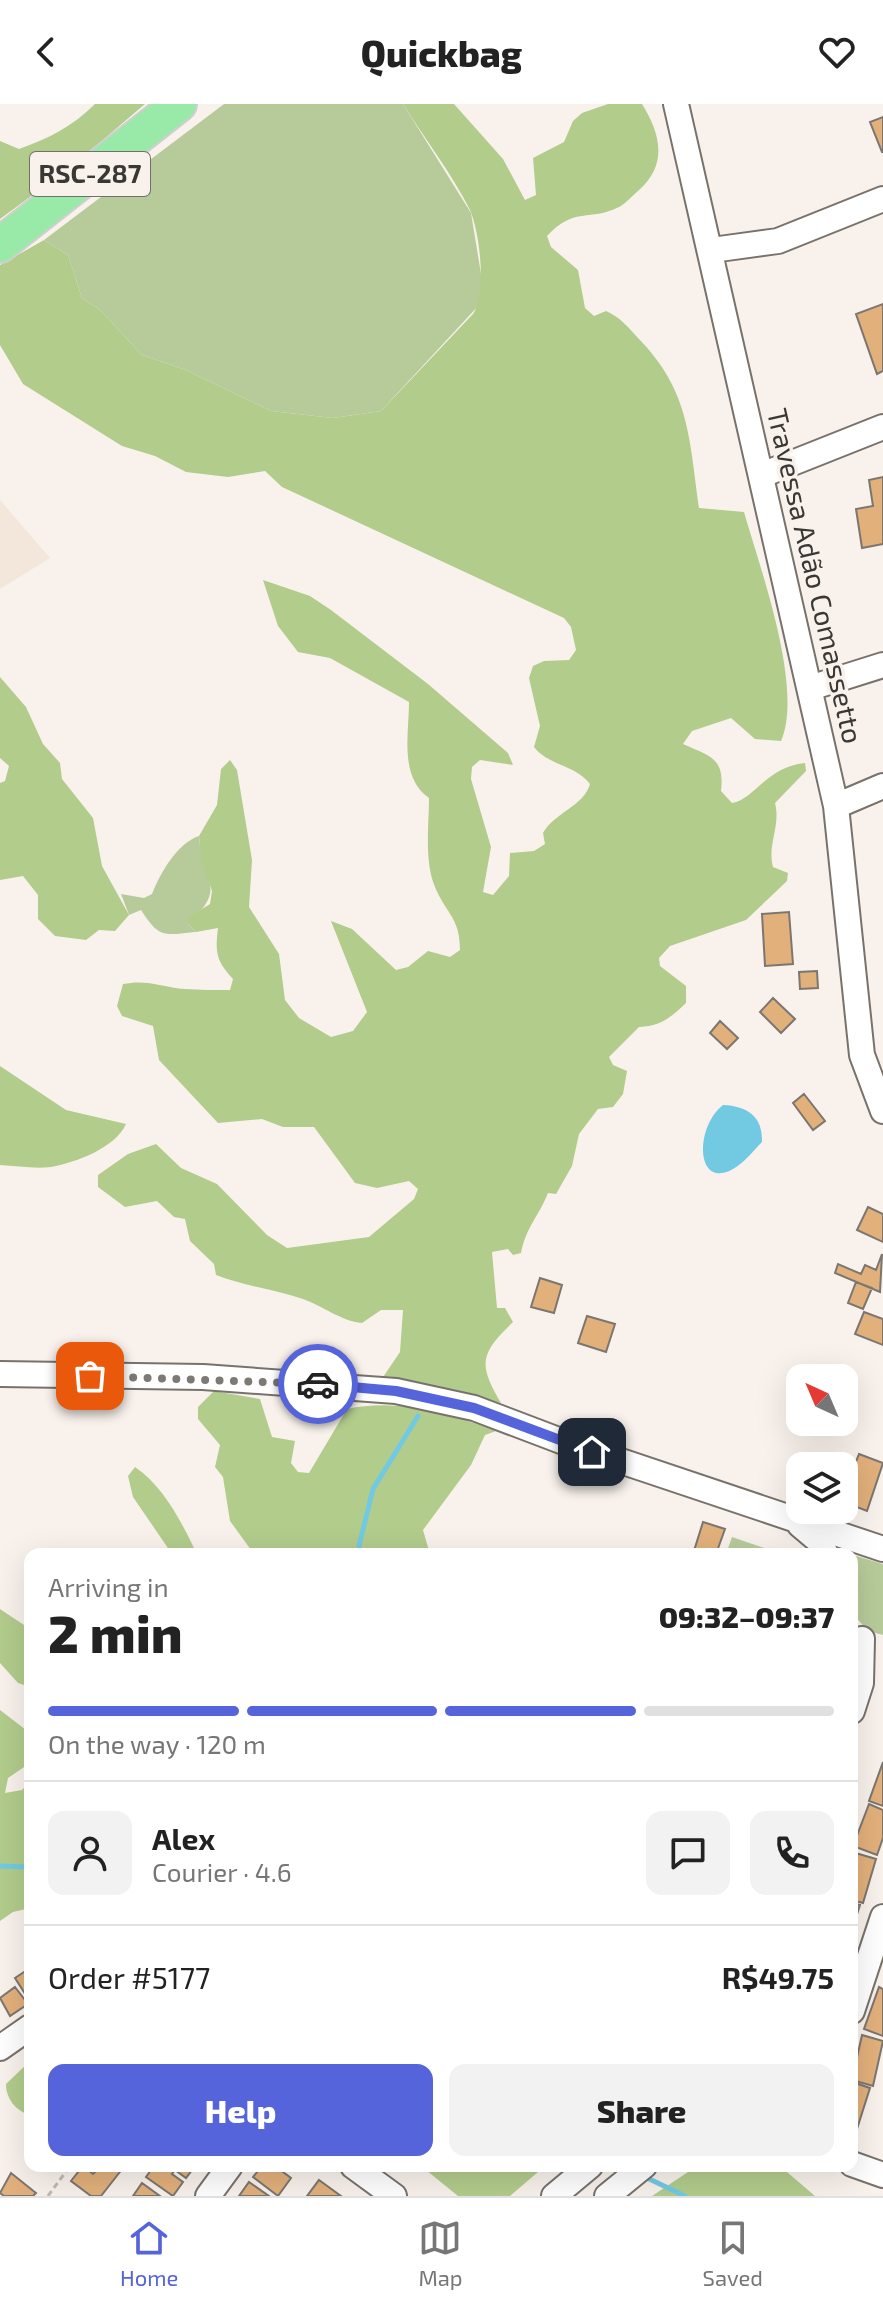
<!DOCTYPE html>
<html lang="en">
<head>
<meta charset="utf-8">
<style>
	:root { --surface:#fff; --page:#f2f2f2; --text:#222; --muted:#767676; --line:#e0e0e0; --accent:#5564db }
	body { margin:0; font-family:"Exo 2",sans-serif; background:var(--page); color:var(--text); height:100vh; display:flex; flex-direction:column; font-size:30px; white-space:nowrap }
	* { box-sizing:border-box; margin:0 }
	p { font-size:26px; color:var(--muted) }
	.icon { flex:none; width:44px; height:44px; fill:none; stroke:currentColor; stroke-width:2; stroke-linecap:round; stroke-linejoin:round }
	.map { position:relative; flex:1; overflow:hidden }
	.side { position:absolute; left:24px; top:1444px; width:834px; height:624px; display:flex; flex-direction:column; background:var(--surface); border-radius:16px; box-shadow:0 8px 32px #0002 }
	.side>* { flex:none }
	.needle { width:52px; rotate:316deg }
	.fabs { position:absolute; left:786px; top:1260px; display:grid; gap:16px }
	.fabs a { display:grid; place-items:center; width:72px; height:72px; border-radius:16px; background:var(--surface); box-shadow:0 8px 32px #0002; font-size:40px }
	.pin { position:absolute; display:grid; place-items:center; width:68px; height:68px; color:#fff; margin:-34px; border-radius:16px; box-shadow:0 4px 12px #0006 }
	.courier { position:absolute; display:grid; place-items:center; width:80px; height:80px; margin:-40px; border:6px solid #5564db; border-radius:50%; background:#fff; color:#222; box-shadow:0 2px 10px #0007 }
	.summary em { font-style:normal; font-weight:800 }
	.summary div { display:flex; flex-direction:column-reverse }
	.summary { display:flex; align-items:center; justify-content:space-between; height:136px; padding:0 24px }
	h1 { font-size:52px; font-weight:800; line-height:60px }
	.bar { display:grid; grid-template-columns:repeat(4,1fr); gap:12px 8px; align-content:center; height:96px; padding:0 24px }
	.bar i { height:10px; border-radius:6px; background:var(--line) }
	.bar .on { background:var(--accent) }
	.bar p { grid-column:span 4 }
	.line { display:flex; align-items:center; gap:20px; padding:0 24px; border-top:2px solid var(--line) }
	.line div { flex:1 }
	.round { display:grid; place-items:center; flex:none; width:84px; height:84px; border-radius:16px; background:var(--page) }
	.primary-button { display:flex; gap:16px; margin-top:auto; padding:16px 24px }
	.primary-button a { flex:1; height:92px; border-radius:16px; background:var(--accent); color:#fff; font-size:32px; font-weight:800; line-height:92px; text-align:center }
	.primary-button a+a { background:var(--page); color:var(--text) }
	header { display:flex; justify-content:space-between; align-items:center; height:104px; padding:0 24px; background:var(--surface); font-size:36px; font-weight:800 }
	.tabs { display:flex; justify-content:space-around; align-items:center; height:112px; border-top:2px solid var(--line); background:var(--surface); font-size:22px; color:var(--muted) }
	.tabs a { display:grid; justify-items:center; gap:4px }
	.tabs .on { color:var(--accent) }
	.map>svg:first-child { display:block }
	.built { fill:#f3e7db }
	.green { fill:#b7cb9a }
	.forest { fill:#b2cc8c }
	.water { fill:#72cae2 }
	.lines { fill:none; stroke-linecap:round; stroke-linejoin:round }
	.stream { stroke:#72cae2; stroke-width:5 }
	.building { fill:#e2b07b; stroke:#7c7670; stroke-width:2 }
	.minor-casing { stroke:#78726c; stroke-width:28 }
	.highway-casing { stroke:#d0cfcf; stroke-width:38 }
	.path { stroke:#bfb9b4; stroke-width:3; stroke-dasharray:6 4; stroke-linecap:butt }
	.minor { stroke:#fff; stroke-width:24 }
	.highway { stroke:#99eaa8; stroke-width:34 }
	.done { stroke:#7d7975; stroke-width:8; stroke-dasharray:0 14.4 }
	.route { stroke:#5564db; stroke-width:10 }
	.labels { text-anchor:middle; stroke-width:7; stroke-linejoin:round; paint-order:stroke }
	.shield { fill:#f9f2ec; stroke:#73706c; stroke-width:2 }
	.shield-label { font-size:26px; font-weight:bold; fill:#3a3835 }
	.street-label { font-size:28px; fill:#3a3835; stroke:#f9f2ec }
</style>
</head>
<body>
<header><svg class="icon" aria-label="back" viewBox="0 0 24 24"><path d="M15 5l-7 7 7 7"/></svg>Quickbag<svg class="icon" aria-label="heart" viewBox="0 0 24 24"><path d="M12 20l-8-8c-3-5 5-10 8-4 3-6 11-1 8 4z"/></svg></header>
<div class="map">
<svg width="883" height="2092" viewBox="0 0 883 2092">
	<rect width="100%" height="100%" fill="#f9f2ec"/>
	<!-- built -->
	<path class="built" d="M0 396 50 454 0 485Z"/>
	<!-- green -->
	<path class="green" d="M224 0H403L471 109 482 176 480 200 381 307 333 314 271 307 186 266 142 251 100 206 82 194 68 151 44 136Z
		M199 732C202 780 229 782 188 820L196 828C163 831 160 835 141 806L129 811 121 790 144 794 152 790C160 770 177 739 199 732Z
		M732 1433 776 1448V1450H726Z
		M853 1451 883 1460V1531L868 1527 852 1509Z"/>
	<!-- forest -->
	<path class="forest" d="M95 0H145L76 59 0 115V37L19 45C48 35 73 22 95 0Z
		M403 0H454L503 55 525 96 536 91 533 54 564 38 573 17 582 9 608 0H642C662 32 667 62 638 87 632 92 625 100 619 103 589 118 575 102 547 132L551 143 578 166 585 204 594 212 606 207C620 213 628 223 638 234 690 287 689 334 699 404L744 408C760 464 804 584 781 637L755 635 731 614 692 627 683 640C709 652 725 653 721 687L732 699C755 695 766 663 805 659L806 667 775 699C781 722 767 740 773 763L788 769 787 777 746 816 670 842 659 854 660 862 686 882V899C670 914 661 922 639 923L609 953 613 961 627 967 623 990 613 1003 598 1005 579 1030 572 1062 556 1090 548 1089C539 1112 526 1123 521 1149L513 1151 508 1145 492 1148 497 1204H505L513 1218C481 1249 477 1259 501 1299L381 1276 400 1248 403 1206H381L362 1219C341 1217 323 1202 303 1195 274 1185 244 1182 216 1171L214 1160 190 1137 185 1115 174 1113 157 1097 125 1103 98 1083V1071L128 1050 156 1040 181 1064 217 1080 267 1131 287 1144 369 1133 414 1095 418 1085 409 1077 377 1084 355 1079 314 1023H283L262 1015 218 1019 159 956 153 922 122 912 117 902 123 880C147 875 162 883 185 885 200 886 215 886 230 886L233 875C216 857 215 848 218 824L196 828 188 820 189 813 210 800 212 787 201 755 199 732 217 701 221 665 230 656 237 666 252 756 249 803 279 850 285 896 299 914 331 933 353 927 367 908 331 817 352 825 396 866 408 863 428 847 450 853 460 846C460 813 446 810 435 783 424 756 429 722 429 694 399 673 409 630 409 598L330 554 298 548 278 522 263 476 310 492 331 506 428 580 508 649 513 661 480 656 472 663 471 675 491 743 483 788 493 791 509 772 510 749 534 747 545 740 543 729C554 709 584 702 590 680 576 661 549 662 534 643L540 622 529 574 533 562 544 557 569 556 576 546 571 523 564 514 282 383 265 367 228 373 186 368 155 352 122 342 23 280 0 241V161L44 136 68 151 82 194 100 206 142 251 186 266 271 307 333 314 381 307 473 210C487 190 480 129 470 106 452 70 425 35 403 0Z
		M0 573 26 603 43 640 60 659 62 675 93 714 102 762 129 811 115 827 99 826 86 836 55 832 38 815V791L23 772 0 776V679L5 677 9 662 0 654Z
		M0 962 66 1006 126 1020C115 1044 77 1058 51 1063 35 1065 16 1062 0 1061Z
		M214 1287 260 1295 272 1333 295 1337 291 1359 298 1368 309 1369 347 1305C396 1294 449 1309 496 1327L485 1331 471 1361 423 1426 430 1450H254L230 1417 223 1373 215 1363 220 1341 198 1315V1303Z
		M135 1363C162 1381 180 1415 194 1444L205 1450H172L133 1393 128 1372Z
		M0 1505 30 1525V1583L18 1579 0 1559Z
		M0 1606 30 1629V1659L8 1674 5 1689 22 1686 30 1677V1804L13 1808 0 1817Z
		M30 1957V2011C16 2007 6 1995 6 1980Z
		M421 2062H545L510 2092H458Z
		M697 2062H780L815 2092H652Z"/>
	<!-- water -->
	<path class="water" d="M723 1001C748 1002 763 1013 762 1038 753 1047 744 1059 733 1065 696 1086 694 1024 723 1001Z"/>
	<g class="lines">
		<!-- stream -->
		<path class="stream" d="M357 1450 373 1385 418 1312
			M0 1762 30 1763
			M643 2072 685 2092"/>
	</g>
	<!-- building -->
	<path class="building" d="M883 13V48H882L870 18Z
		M883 200V267L877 270 856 210Z
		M883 373V440L862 444 856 405 873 402 869 376Z
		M789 808 793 860 765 862 762 810Z
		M817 867 818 884 800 885 799 868Z
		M773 894 795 915 781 929 760 908Z
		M720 917 738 934 727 945 710 929Z
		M804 990 825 1017 813 1026 793 999Z
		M868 1103 883 1110V1138L857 1126Z
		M882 1150 880 1188 835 1169 838 1160 861 1170 865 1161 876 1166Z
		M540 1174 562 1181 554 1209 531 1203Z
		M856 1178 872 1184 863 1205 848 1199Z
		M864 1208 883 1215V1241L855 1230Z
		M587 1212 615 1220 606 1248 578 1239Z
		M859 1350 883 1359 867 1407 844 1398V1388Z
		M703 1418 725 1425 716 1450H693Z
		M883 1658V1702L869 1697Z
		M869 1700 883 1706V1734L877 1751 853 1742Z
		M852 1748 876 1755 863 1799 852 1796Z
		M852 1799 860 1801 852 1826Z
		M30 1864V1896H29L15 1874Z
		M15 1883 28 1900 10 1912 0 1894Z
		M879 1883 883 1885V1932L864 1925Z
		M862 1931 883 1937 873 1982 852 1976Z
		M852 1978 870 1984 856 2028 852 2026Z
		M83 2062 93 2070 97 2066 92 2062 123 2064 101 2092H91L71 2077Z
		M154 2062H195L186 2074 175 2066 172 2070 183 2078 173 2092 146 2073Z
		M262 2062H275L291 2074 278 2092 253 2073Z
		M11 2069 36 2089 33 2092H4L0 2089Z
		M319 2076 341 2092H307Z
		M249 2078 269 2092H239Z
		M142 2079 160 2092H133Z"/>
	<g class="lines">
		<!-- minor casing -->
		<g class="minor-casing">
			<path id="minor" d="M676 0 836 702 862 951 883 1007
				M712 146 778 137 883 95
				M762 371 883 323
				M810 584 883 561
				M836 702 883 682
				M0 1270 203 1273 396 1287 474 1304 561 1337 883 1445
				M800 1421 819 1437 826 1450
				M852 1607 861 1579 862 1535
				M852 1907 883 1813
				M0 1944 30 1923
				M852 2060 883 2071
				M353 2062 394 2092
				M208 2092 230 2062
				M554 2092 590 2062
				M607 2092 644 2062"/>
		</g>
		<!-- highway casing -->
		<g class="highway-casing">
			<path id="highway" d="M0 141 179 0"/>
		</g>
		<!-- path -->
		<path class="path" d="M48 2092 70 2062"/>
		<!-- minor -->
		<use href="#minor" class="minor"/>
		<!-- highway -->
		<use href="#highway" class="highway"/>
	</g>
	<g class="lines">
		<!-- done -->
		<path class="done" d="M90 1272 318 1280"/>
		<!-- route -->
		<path class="route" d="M318 1280 396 1287 474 1304 592 1348"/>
	</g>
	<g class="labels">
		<!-- shield labels -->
		<rect class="shield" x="30" y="48" width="120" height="44" rx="6"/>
		<g class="shield-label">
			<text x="90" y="79">RSC-287</text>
		</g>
		<!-- street labels -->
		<g class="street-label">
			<text transform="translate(815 472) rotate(77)" y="10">Travessa Adão Comassetto</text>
		</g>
	</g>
</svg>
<div class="fabs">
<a><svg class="needle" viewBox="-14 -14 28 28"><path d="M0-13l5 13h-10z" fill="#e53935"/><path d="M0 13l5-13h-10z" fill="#767676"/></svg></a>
<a><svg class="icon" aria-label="layers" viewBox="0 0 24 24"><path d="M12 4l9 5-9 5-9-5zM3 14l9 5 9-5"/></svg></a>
</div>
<div class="pin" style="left:90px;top:1272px;background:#ea580c"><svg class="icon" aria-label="bag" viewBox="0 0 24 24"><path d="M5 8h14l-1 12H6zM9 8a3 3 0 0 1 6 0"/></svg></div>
<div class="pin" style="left:592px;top:1348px;background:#1f2937"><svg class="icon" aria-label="home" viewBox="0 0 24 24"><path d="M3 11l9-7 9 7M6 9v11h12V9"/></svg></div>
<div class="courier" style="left:318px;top:1280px"><svg class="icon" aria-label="car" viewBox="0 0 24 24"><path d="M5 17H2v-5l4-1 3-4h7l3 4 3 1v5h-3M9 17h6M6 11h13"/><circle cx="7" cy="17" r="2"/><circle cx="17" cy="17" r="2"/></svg></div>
<section class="side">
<div class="summary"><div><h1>2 min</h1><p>Arriving in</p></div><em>09:32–09:37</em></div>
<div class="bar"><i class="on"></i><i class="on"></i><i class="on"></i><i></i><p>On the way · 120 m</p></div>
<div class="line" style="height:144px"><a class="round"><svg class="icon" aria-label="person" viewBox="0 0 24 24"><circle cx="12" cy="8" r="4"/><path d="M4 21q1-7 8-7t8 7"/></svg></a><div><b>Alex</b><p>Courier · 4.6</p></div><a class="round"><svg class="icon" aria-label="chat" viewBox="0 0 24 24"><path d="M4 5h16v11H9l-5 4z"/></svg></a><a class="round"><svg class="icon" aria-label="phone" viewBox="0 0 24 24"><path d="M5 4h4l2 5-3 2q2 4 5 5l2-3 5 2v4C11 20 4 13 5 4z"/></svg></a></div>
<div class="line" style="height:104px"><div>Order #5177</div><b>R$49.75</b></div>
<div class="primary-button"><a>Help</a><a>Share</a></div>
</section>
</div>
<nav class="tabs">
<a class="on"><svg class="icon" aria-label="home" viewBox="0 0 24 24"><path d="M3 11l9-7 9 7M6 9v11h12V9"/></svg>Home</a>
<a><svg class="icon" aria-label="map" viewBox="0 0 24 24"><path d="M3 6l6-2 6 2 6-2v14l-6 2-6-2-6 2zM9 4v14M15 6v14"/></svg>Map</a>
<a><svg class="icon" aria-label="saved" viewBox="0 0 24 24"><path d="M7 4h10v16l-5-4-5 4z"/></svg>Saved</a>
</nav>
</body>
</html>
